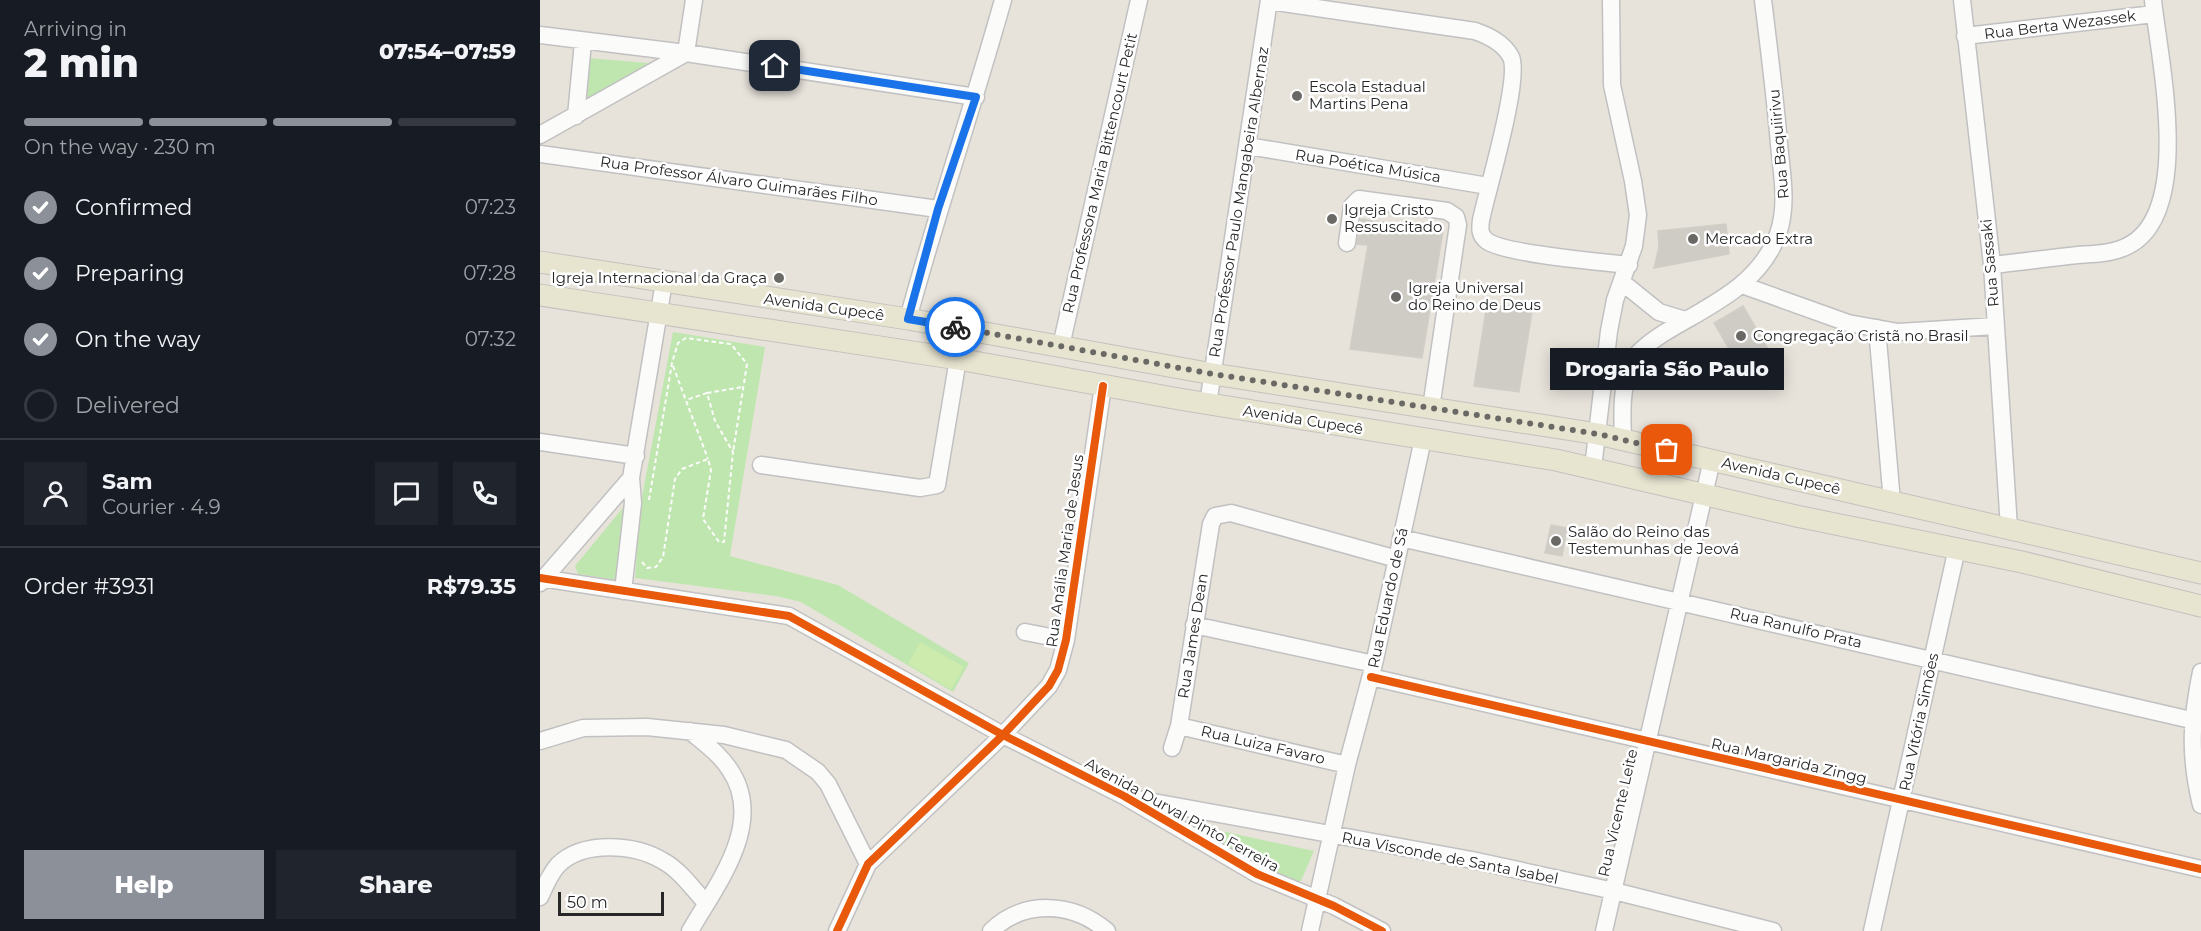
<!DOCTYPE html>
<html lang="en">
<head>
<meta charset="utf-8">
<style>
	:root { --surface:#171b24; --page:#20242c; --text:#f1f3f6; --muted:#9ea1a6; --line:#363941; --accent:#8c9099 }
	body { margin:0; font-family:Montserrat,sans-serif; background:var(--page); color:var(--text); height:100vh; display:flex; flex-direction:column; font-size:22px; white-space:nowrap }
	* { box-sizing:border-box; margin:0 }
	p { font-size:20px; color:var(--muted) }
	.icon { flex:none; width:33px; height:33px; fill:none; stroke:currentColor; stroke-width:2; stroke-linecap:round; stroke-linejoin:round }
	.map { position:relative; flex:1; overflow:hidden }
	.details { display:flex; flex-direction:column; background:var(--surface); width:540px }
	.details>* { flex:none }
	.scale { position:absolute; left:18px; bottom:15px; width:106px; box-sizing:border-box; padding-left:6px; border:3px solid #272727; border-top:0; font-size:16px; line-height:21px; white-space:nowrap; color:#272727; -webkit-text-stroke:4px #fff; paint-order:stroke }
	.pin { position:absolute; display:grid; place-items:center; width:51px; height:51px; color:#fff; margin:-26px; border-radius:12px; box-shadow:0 3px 9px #0006 }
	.courier { position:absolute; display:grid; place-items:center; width:60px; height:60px; margin:-30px; border:4px solid #1a73e8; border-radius:50%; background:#fff; color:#222; box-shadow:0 2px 8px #0007 }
	.bubble { position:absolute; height:42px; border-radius:0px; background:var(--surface); box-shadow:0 3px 15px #0003; font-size:20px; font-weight:800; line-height:42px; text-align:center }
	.summary em { font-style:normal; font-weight:800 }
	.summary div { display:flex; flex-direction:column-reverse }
	.summary { display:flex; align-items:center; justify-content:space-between; height:102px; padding:0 24px }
	h1 { font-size:39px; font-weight:800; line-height:45px }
	.bar { display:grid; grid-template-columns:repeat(4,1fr); gap:9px 6px; align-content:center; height:72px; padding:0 24px }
	.bar i { height:8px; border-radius:4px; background:var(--line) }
	.bar .on { background:var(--accent) }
	.bar p { grid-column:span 4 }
	.line { display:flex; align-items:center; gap:15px; padding:0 24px; border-top:2px solid var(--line) }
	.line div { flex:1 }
	.round { display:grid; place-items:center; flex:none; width:63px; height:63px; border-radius:0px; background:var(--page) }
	ol { padding:0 24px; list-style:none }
	li { display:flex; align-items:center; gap:18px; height:66px }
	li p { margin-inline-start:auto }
	li .icon { padding:6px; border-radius:50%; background:var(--accent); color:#fff; stroke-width:4 }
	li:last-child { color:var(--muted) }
	li i { width:33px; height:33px; border:3px solid var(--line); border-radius:50% }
	.action { display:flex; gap:12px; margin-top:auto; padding:12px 24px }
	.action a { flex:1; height:69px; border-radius:0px; background:var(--accent); color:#fff; font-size:24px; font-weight:800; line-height:69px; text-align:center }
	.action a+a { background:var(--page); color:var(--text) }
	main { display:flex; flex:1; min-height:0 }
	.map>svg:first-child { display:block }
	.green { fill:#c0e6b0 }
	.pitch { fill:#cdebac }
	.building { fill:#cfccc6; stroke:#d1cec7; stroke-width:1.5 }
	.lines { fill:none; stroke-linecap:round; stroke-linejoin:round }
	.minor-casing { stroke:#c2c1c2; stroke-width:19 }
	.major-casing { stroke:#c3c1bf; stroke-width:23 }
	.path { stroke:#fbfbfa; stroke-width:2; stroke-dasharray:4.5 3; stroke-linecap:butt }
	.minor { stroke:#fbfbfa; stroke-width:16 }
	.major { stroke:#e7e4d0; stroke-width:21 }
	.cycleway-casing { stroke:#fff; stroke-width:11 }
	.cycleway { stroke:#e8590c; stroke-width:8 }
	.done { stroke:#6a6966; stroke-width:6; stroke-dasharray:0 10.8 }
	.route { stroke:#1a73e8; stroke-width:8 }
	.poi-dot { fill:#6a6966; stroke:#fff; stroke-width:2 }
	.labels { text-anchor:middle; stroke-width:5; stroke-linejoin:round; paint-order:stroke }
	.street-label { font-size:15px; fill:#272727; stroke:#fff }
	.poi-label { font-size:15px; fill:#272727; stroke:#fff; text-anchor:start }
</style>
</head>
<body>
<main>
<section class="details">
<div class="summary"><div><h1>2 min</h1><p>Arriving in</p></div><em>07:54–07:59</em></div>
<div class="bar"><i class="on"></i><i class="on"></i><i class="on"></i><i></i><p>On the way · 230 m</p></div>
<ol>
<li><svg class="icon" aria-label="check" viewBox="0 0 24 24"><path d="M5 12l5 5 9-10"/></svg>Confirmed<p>07:23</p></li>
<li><svg class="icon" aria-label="check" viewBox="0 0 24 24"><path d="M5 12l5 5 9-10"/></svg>Preparing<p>07:28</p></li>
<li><svg class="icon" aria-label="check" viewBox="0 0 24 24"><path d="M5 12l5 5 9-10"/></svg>On the way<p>07:32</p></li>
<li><i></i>Delivered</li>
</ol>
<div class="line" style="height:108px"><a class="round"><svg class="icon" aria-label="person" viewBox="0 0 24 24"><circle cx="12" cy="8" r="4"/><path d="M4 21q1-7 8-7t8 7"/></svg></a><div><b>Sam</b><p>Courier · 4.9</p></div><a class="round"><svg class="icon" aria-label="chat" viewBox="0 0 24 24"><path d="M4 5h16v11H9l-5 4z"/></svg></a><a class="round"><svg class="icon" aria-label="phone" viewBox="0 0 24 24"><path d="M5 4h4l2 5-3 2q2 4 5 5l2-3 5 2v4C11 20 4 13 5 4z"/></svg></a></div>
<div class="line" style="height:78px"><div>Order #3931</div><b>R$79.35</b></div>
<div class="action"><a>Help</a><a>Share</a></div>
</section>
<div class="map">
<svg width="1661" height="931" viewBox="0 0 1661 931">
	<rect width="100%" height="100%" fill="#e7e3db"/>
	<!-- green -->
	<path class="green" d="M50 58 118 64 47 102Z
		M133 332 225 347 190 556 298 585 429 663 413 692 261 602 236 596 95 578 101 502Z
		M86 504 78 580 38 574 35 566Z
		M668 828 774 851 761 881 752 882 668 839 664 834Z"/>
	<!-- pitch -->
	<path class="pitch" d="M380 642 424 667 411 689 368 664Z"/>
	<!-- building -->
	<path class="building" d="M821 219 903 231 882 358 810 349 828 245 817 244Z
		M1186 224 1189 254 1114 268 1119 247 1118 231Z
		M947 304 992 312 979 392 934 386Z
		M1203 306 1228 349 1224 360 1206 369 1198 364 1174 323Z
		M1011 525 1027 528 1022 556 1005 553Z"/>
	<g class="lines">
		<!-- minor casing -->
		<g class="minor-casing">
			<path id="minor" d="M1422 0 1452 265 1469 528
				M729 1 935 31C949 36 964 43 971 57 981 79 947 191 941 220 940 228 939 235 947 241 965 254 1062 262 1089 265
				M0 35 146 53 436 97
				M1425 36 1614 14
				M36 116 43 42
				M0 135 146 53 154 0
				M708 146 948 186
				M0 154 398 209
				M807 243 812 206 819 199 907 211 916 217 918 225 891 408
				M1452 265C1481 262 1509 258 1538 255 1553 254 1569 254 1583 248 1656 220 1619 59 1613 0
				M1083 283 1119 312 1145 320
				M1202 285 1308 323 1358 332 1455 326
				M368 319C397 212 433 107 463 0
				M1337 328 1352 502
				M521 346 599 0
				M668 404 729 0
				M1083 440C1082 414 1081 387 1091 363 1097 351 1113 340 1124 333 1168 306 1219 286 1238 234 1248 205 1242 175 1239 144 1235 96 1229 48 1223 0
				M0 442 96 456
				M221 465 380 488 397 485 418 359
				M1053 468 1069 331 1075 300 1094 246 1098 215 1093 181 1072 85 1071 0
				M861 538 1651 720
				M0 578 249 616 463 735 584 796 717 874 794 906 842 931
				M0 583 91 478
				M83 591 93 503 91 478 124 282
				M654 625 834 664
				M485 632 526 640
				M1661 672C1651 722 1649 755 1661 805
				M831 677 1661 869
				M639 726 807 765
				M150 731C164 743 180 754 190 770 226 824 176 885 150 931
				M0 741 43 728 107 727 184 735 246 750 278 772 288 784 328 864
				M632 748 639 726 671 524 675 516 691 513 857 559
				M597 799 932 860 1074 891 1233 931
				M0 897C5 886 10 874 18 865 43 840 95 844 123 861 140 870 153 889 166 903
				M297 931 328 864 463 735 509 686 518 670 526 640 563 386
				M451 931C484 899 533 902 567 931
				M770 931 807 765 834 664 883 439
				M1064 931 1172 460
				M1332 931 1417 548"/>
		</g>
		<!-- major casing -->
		<g class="major-casing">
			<path id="major" d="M0 262 368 319 673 374 1058 434 1661 573
				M0 295 418 359 639 399 1016 460 1256 516 1482 562 1661 606"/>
		</g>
		<!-- path -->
		<path class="path" d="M133 366 168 459
			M167 393 202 387
			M109 500 132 363 138 343 146 338 191 344 207 364 193 452
			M102 562 107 568 116 567 123 557 135 479 142 469 168 459 171 470 163 519 179 542H184L193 452 175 421 167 393 146 400"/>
		<!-- minor -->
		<use href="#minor" class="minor"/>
		<!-- major -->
		<use href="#major" class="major"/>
		<!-- cycleway casing -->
		<g class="cycleway-casing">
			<path id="cycleway" d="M0 578 249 616 463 735 584 796 717 874 794 906 842 931
				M831 677 1661 869
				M297 931 328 864 463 735 509 686 518 670 526 640 563 386"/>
		</g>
		<!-- cycleway -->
		<use href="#cycleway" class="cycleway"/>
	</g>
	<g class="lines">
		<!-- done -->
		<path class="done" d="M415 327 673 374 1058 434 1127 450"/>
		<!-- route -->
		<path class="route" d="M235 66 436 97 398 209 368 319 415 327"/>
	</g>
	<!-- markers -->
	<g class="poi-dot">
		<circle cx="757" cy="96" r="6"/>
		<circle cx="792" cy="219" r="6"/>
		<circle cx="1153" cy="239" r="6"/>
		<circle cx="239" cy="278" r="6"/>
		<circle cx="856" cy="297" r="6"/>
		<circle cx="1201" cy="336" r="6"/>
		<circle cx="1016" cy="541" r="6"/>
	</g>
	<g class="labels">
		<!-- street labels -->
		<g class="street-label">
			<text transform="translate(1520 25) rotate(-7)" y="5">Rua Berta Wezassek</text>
			<text transform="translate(1239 144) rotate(-95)" y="5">Rua Baquiirivu</text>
			<text transform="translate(828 166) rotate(9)" y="5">Rua Poética Música</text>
			<text transform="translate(560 173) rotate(-77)" y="5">Rua Professora Maria Bittencourt Petit</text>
			<text transform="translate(199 181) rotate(8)" y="5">Rua Professor Álvaro Guimarães Filho</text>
			<text transform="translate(699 202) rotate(-81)" y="5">Rua Professor Paulo Mangabeira Albernaz</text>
			<text transform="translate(1450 263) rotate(-95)" y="5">Rua Sassaki</text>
			<text transform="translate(284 307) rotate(8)" y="5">Avenida Cupecê</text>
			<text transform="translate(763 420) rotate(9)" y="5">Avenida Cupecê</text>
			<text transform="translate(1241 476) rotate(13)" y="5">Avenida Cupecê</text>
			<text transform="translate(525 551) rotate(-82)" y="5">Rua Anália Maria de Jesus</text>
			<text transform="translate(848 598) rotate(-78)" y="5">Rua Eduardo de Sá</text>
			<text transform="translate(1256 628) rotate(13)" y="5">Rua Ranulfo Prata</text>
			<text transform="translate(653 636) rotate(-81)" y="5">Rua James Dean</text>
			<text transform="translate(1379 722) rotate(-78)" y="5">Rua Vitória Simões</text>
			<text transform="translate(723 745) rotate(13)" y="5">Rua Luiza Favaro</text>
			<text transform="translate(1249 761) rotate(13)" y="5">Rua Margarida Zingg</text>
			<text transform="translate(1078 813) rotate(-77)" y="5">Rua Vicente Leite</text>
			<text transform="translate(642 815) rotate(29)" y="5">Avenida Durval Pinto Ferreira</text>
			<text transform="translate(910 858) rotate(11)" y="5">Rua Visconde de Santa Isabel</text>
		</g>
		<!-- poi labels -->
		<g class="poi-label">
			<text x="769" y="92">Escola Estadual<tspan x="769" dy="17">Martins Pena</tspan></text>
			<text x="804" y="215">Igreja Cristo<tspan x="804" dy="17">Ressuscitado</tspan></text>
			<text x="1165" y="244">Mercado Extra</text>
			<text x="227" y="283" text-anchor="end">Igreja Internacional da Graça</text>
			<text x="868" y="293">Igreja Universal<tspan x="868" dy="17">do Reino de Deus</tspan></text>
			<text x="1213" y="341">Congregação Cristã no Brasil</text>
			<text x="1028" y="537">Salão do Reino das<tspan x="1028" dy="17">Testemunhas de Jeová</tspan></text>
		</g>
	</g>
</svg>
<div class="scale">50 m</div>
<div class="pin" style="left:1127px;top:450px;background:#ea580c"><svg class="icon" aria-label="bag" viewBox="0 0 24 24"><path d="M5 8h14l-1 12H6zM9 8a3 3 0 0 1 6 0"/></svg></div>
<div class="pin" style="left:235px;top:66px;background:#1f2937"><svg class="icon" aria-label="home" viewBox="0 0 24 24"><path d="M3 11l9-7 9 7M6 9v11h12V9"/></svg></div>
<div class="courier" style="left:415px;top:327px"><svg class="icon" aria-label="bike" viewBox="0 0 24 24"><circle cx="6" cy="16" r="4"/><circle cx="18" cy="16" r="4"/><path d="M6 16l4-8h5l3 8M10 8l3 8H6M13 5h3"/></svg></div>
<div class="bubble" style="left:1010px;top:348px;width:234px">Drogaria São Paulo</div>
</div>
</main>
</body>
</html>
